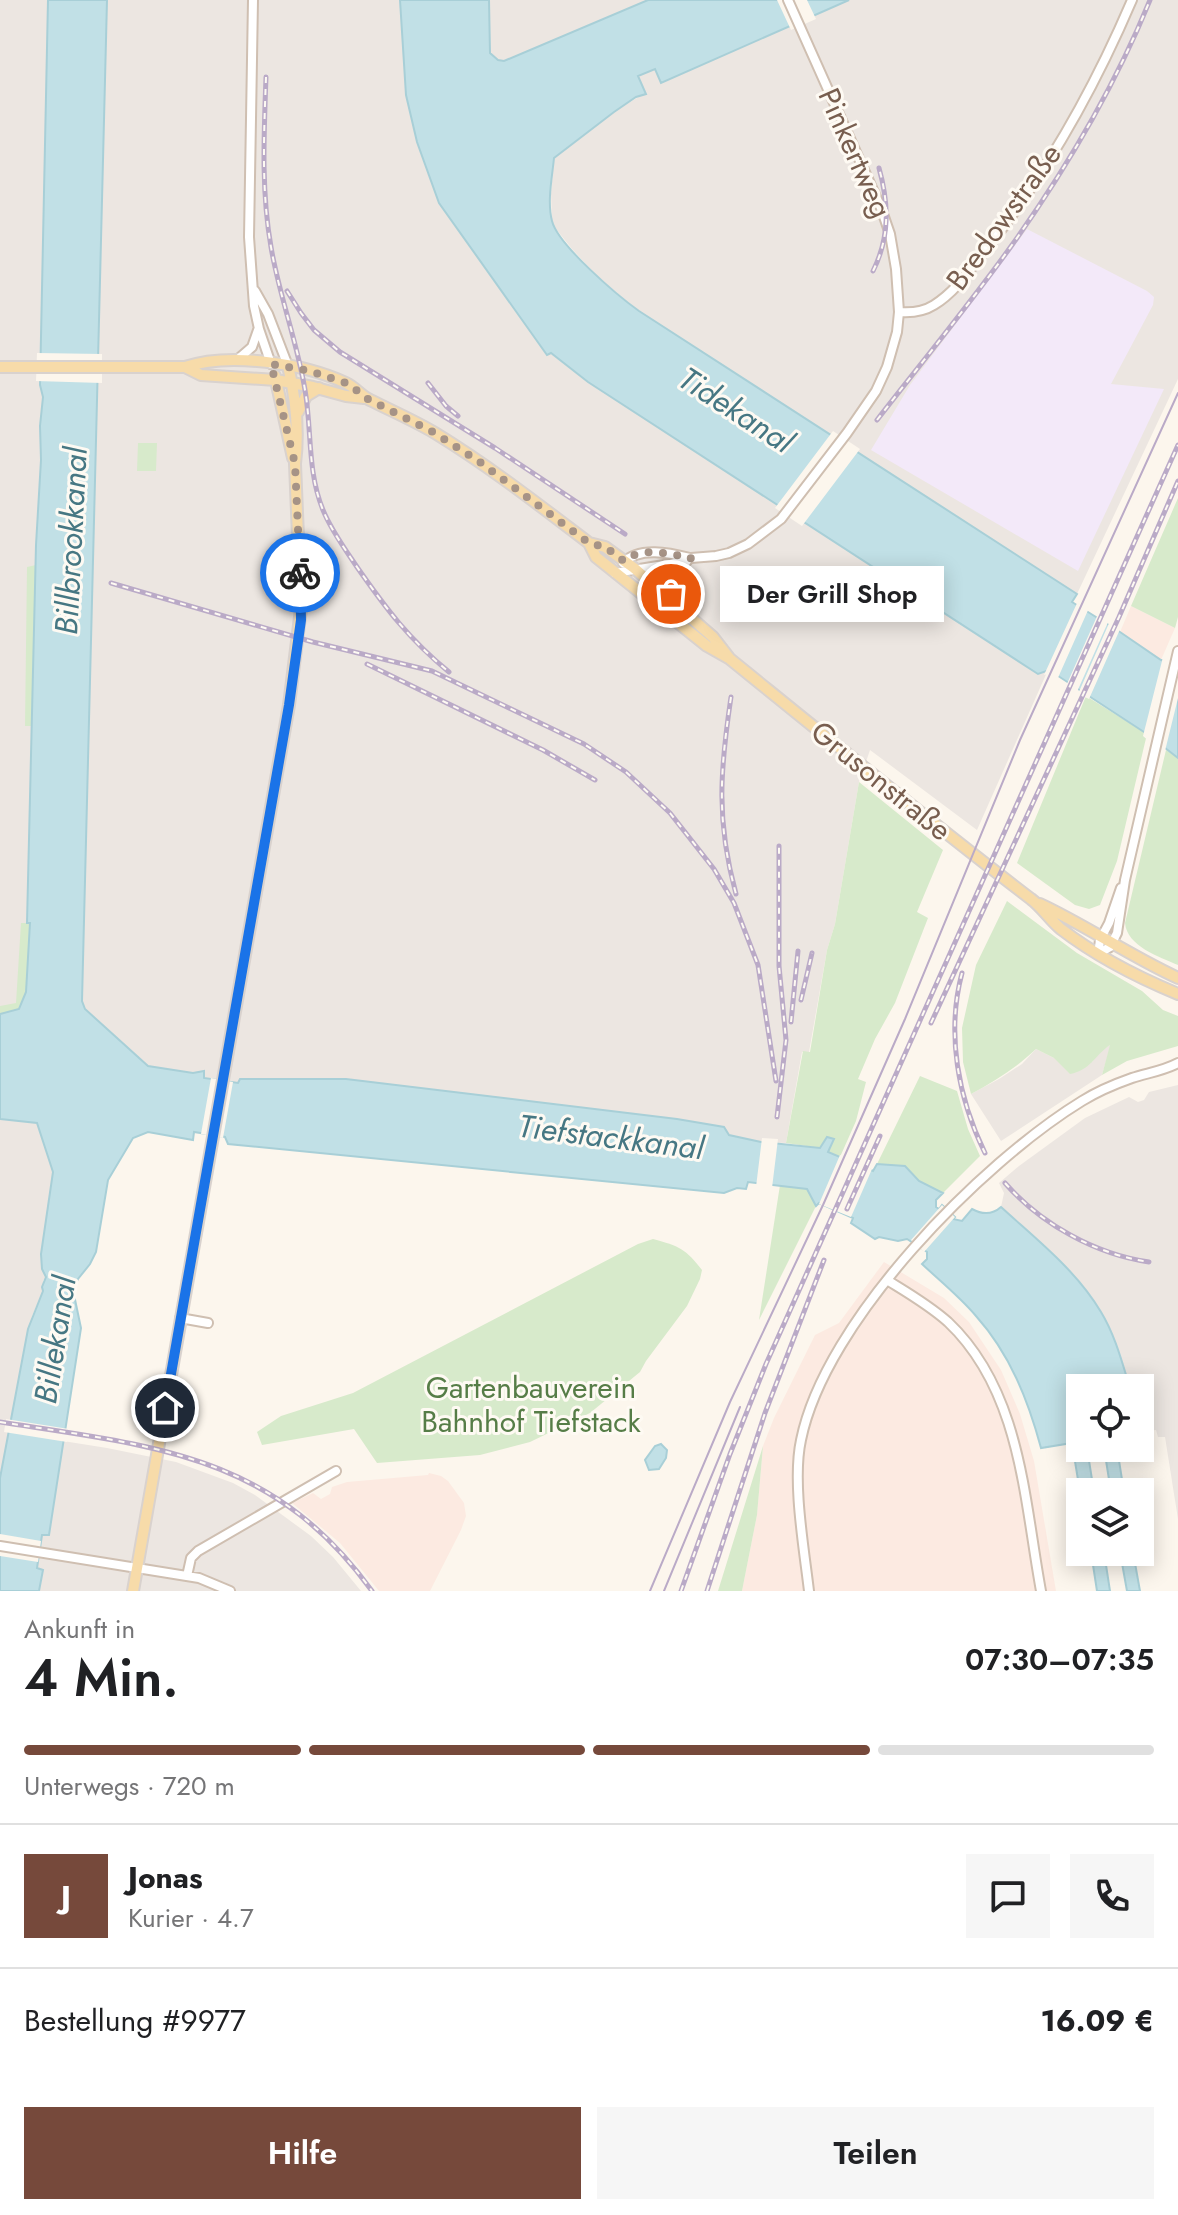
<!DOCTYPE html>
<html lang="de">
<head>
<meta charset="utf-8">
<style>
	:root { --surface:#fff; --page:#f6f6f6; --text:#202124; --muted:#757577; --line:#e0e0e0; --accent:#76493b }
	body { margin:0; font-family:Jost,sans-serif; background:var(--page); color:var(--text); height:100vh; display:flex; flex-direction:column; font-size:30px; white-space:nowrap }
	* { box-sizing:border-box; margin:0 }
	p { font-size:26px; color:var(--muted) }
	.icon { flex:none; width:44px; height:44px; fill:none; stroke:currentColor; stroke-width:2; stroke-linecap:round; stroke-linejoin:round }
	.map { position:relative; height:1591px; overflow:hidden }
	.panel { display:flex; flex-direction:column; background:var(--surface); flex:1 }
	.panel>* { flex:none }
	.fabs { position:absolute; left:1066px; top:1374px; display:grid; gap:16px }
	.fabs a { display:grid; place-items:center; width:88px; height:88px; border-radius:0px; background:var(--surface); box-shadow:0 4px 20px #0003; font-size:40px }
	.pin { position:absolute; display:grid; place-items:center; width:68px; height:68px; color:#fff; margin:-34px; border:4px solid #fff; border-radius:50%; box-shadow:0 2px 8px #0007 }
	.courier { position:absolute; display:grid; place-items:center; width:80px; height:80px; margin:-40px; border:6px solid #1a73e8; border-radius:50%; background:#fff; color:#222; box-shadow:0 2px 10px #0007 }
	.bubble { position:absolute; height:56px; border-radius:0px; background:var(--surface); box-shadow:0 4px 20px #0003; font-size:26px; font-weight:600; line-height:56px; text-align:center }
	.headline em { font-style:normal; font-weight:600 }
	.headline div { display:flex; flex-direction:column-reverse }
	.headline { display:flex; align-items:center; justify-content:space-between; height:136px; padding:0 24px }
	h1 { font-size:52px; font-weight:600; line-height:60px }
	.bar { display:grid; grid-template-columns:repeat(4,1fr); gap:12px 8px; align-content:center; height:96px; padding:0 24px }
	.bar i { height:10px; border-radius:6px; background:var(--line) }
	.bar .current { background:var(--accent) }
	.bar p { grid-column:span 4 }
	.line { display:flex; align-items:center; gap:20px; padding:0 24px; border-top:2px solid var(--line) }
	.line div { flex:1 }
	.round { display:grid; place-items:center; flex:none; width:84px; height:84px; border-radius:0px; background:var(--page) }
	.button { display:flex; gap:16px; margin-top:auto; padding:16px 24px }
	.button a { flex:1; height:92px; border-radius:0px; background:var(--accent); color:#fff; font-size:32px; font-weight:600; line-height:92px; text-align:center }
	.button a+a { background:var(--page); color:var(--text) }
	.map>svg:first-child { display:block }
	.commercial { fill:#fceae1 }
	.industrial { fill:#ece6e1 }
	.education { fill:#f3e9f9 }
	.green { fill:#d7eacb }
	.water { fill:#c1e0e6; stroke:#a8cfd7; stroke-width:2 }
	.pier { fill:#fcf6ed }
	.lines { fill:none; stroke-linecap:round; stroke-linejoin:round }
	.minor-casing { stroke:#cfbfb1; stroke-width:12 }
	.major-casing { stroke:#d9d2ce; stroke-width:14 }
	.minor { stroke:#fff; stroke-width:8 }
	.major { stroke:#f7dba9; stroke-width:10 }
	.tram { stroke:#baaac7; stroke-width:2 }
	.rail-casing { stroke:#baaac7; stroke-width:5 }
	.rail { stroke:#fefaf3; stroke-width:2; stroke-dasharray:6; stroke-linecap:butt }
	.done { stroke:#a69386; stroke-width:8; stroke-dasharray:0 14.4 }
	.route { stroke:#1a73e8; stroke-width:10 }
	.labels { text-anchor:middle; stroke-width:6; stroke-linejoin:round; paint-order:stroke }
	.street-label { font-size:30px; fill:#785e4f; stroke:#fefaf3 }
	.park-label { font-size:30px; fill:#567d47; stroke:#fefaf3 }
	.water-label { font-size:32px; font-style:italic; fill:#467783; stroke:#fefaf3 }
</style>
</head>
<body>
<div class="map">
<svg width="1178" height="1591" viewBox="0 0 1178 1591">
	<rect width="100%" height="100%" fill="#fcf6ed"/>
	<!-- commercial -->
	<path class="commercial" d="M1131 606 1175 628 1161 660 1120 632Z
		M884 1262 944 1298 969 1322 1001 1370 1020 1414 1034 1461 1056 1591H742L757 1515 763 1446 774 1418 815 1335 839 1323Z
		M429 1473 441 1476 448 1481 464 1503 466 1516 461 1530 430 1591H379L340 1543 292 1503 313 1493 321 1499 330 1494 332 1487 347 1482 428 1475Z"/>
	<!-- industrial -->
	<path class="industrial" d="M0 0H48L40 385 44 397 40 426 41 460 27 923 19 1009 0 1014Z
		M107 0H400L406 95 417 142 439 202 547 355 550 353 588 382 1038 673 1048 670 977 830 870 750 859 782 835 924 827 950 809 1052H802L786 1143 761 1142 729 1135 724 1127 677 1119 346 1079H240L239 1083 203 1078 204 1071 193 1073 148 1066 85 1009 82 1001Z
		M489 0H648L505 61 498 60 490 54Z
		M849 0H1178V379L1077 594 639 311 618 296 596 275 572 249 552 224 551 194 554 158 556 154 614 112 645 93 637 76 655 69 661 83Z
		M1111 1044 1102 1075 1001 1141 971 1094 999 1079 1022 1064 1036 1049 1054 1058 1092 1062 1098 1053Z
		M1178 1085V1519L1165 1437H1158L1156 1430 1140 1432V1388H1130L1112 1333 1100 1311 1083 1286 1063 1264 1001 1207 1004 1193 999 1183 1019 1166 1085 1118 1129 1097 1138 1102 1144 1100 1149 1092Z
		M0 1119 37 1123 53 1172 41 1254 46 1277 43 1281V1291L32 1316 22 1359 21 1374 0 1478Z
		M63 1441 107 1448 176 1462 233 1483 255 1495 311 1536 333 1557 361 1591H39L43 1570 37 1569 42 1534 49 1535Z"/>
	<!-- education -->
	<path class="education" d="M1027 229 1147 291 1154 297 1153 305 1111 384 1164 389 1078 571 871 450 910 385Z"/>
	<!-- green -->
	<path class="green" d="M138 443H157L156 471H137Z
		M1178 498V617L1175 628 1131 606Z
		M36 565 32 726H25L27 567Z
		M1086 696 1147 734 1117 861 1100 905 1089 909 1075 905 1017 863Z
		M1166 750 1178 758V965C1159 957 1127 946 1125 923Z
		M859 782 943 850 917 912 928 918 895 1003 875 1039 858 1079 866 1082 856 1121 840 1157 820 1148 786 1143 803 1051 810 1052 827 950 835 924Z
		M1007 901 1077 953 1142 991 1163 1010 1178 1016V1046L1127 1061 1102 1075 1110 1045C1094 1056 1091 1070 1070 1074L1054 1058 1036 1049C1016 1068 995 1081 971 1094L963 1062 962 1028 976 965Z
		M21 923H30L26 992 19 1009 0 1014V1006L16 1003Z
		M920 1076 957 1091 968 1129 980 1156 943 1193 919 1181 905 1166 877 1164Z
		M780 1185 807 1189 816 1206 759 1320Z
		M653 1239C679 1246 686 1249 702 1270L700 1279 687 1306 646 1361 640 1372 590 1413 530 1442 480 1455 377 1463 354 1429 262 1445 257 1432 281 1416 353 1393 638 1244Z
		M763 1446 757 1515 742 1591H718Z"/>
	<!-- water -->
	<path class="water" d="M48 0H107L82 1001 85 1009 148 1066 193 1073 204 1071V1078L238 1083 240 1079H346L677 1119 724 1127 729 1135 761 1142 820 1148 827 1137 834 1139 828 1152 873 1171 877 1164 905 1166 919 1181 943 1193 936 1200V1207L939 1209 942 1205 955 1217 953 1219 962 1221 972 1209C983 1215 992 1215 1001 1207 1036 1239 1076 1270 1101 1312 1115 1335 1122 1362 1130 1388H1080V1448H1087L1094 1492H1080L1072 1443 1041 1448C1028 1400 1010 1354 976 1316 960 1297 940 1281 922 1264L927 1259V1252L907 1239 898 1241 879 1237 875 1239 851 1223 853 1218 819 1203 816 1206 807 1189 748 1182 746 1189 737 1188 724 1193 228 1144 225 1137 194 1132 193 1140 148 1132 133 1138 108 1180 96 1252 90 1264 78 1279 73 1290 81 1328 49 1535H42L37 1568 43 1570 39 1591H0V1478L28 1329 43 1291 42 1287 46 1277 42 1269 41 1254 53 1172 37 1123 0 1119V1014L19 1009 26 992 30 923H27L36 545 41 460 40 426 43 397 40 385Z
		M400 0H489L490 53 498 60 504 61 648 0H849L661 83 655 69 638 76 646 94 636 97 614 112 554 158C552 178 547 202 552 221 558 245 618 296 639 311L1077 594 1072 602 1120 632 1161 660 1178 664V758L1147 734 1049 670 1038 674 588 382 551 353 547 355 439 203 417 142 406 95Z
		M661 1444 667 1450 666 1458 659 1469 649 1470 645 1460 655 1446Z
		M1104 1448H1117L1124 1492H1111Z
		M1091 1552H1104L1110 1591H1097Z
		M1120 1552H1133L1140 1591H1127Z"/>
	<!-- pier -->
	<path class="pier" d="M777 0H807L816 19 791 30Z
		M37 353 102 354V383L36 381Z
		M833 431 860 449 802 526 775 508Z
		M1078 601 1089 608 1057 680 1048 674 1044 675Z
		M1098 614 1109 620 1076 694 1066 686Z
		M1110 621 1121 627 1089 699 1078 694Z
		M1163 657 1169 658V661L1178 660V698L1165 751 1158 749 1143 736Z
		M211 1078 233 1082 223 1138 201 1134Z
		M762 1138 778 1139 772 1188 756 1187Z
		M840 1155 872 1169 851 1217 819 1204Z
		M942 1205 955 1217 924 1252 911 1240Z
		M6 1419 69 1429 67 1442 4 1432Z
		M0 1534 41 1541 38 1562 0 1556Z"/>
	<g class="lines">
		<!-- minor casing -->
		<g class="minor-casing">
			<path id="minor" d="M253 0 249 237 254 306 259 329 271 364
				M255 291 268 314 288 366
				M899 312C912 313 923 312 934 305 955 292 969 271 984 252 1045 176 1094 89 1132 0
				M237 360 252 347 258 330
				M623 563C639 546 670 553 690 558
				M615 573 670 564 691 558 716 556 729 553 748 544 781 519 847 433 876 391 887 367 897 332 899 312 896 269 890 234 881 208 788 0
				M674 601C667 582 673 574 687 561
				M1098 954 1110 947 1117 933 1125 880 1178 651
				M1098 954 1100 940 1109 923 1121 888
				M887 1280C908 1293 929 1305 948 1322 1021 1391 1024 1499 1041 1591
				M180 1318 208 1323
				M0 1546 199 1578 230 1591
				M187 1576 191 1558 198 1551 336 1471
				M809 1591C804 1548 792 1481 801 1440 825 1321 981 1163 1082 1101 1098 1091 1115 1084 1132 1078 1147 1073 1163 1071 1178 1063"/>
		</g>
		<!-- major casing -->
		<g class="major-casing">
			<path id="major" d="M0 367H185C229 352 303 363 346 383 355 387 361 396 370 400 392 411 415 421 435 433 489 466 539 505 589 543L605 547 634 568 713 637 730 659
				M185 367 201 375 276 380 313 387 346 396 364 398
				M275 376 293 458
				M298 412 306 396 319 388
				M589 543 596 557 707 646 730 659C830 740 929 821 1031 899 1042 907 1050 920 1061 929 1096 956 1137 977 1178 994
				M1040 904C1087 926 1130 956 1178 978
				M133 1591 289 705 301 609 295 464C299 431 296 398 288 366"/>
		</g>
		<!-- minor -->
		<use href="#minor" class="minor"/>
		<!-- major -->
		<use href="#major" class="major"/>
		<!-- tram -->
		<path class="tram" d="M650 1591 730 1402 823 1205 905 1019 1020 740 1178 393
			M664 1591 740 1407"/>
		<!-- rail casing -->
		<g class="rail-casing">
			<path id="rail" d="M266 77C264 134 261 190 271 247 279 295 297 341 305 390 312 430 307 471 323 510 331 530 345 549 357 567 387 610 409 639 449 672
				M873 271C890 237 889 204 879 168
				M287 291 301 313 314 330 340 352 495 448 625 534
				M428 383 446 406 458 416
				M877 420C922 362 969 305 1012 245 1066 169 1115 86 1150 0
				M111 583 313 642 432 671 584 744 626 772 670 813 714 869 734 903 758 965 776 1081
				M367 664 543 750 595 780
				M731 697C720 771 716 821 736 894
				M962 973C946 1033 958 1098 985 1153
				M801 1000 812 953
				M791 1022 798 951
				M931 1023 1119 617 1178 481
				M777 1117 786 1040 779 966V846
				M1005 1183C1041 1224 1095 1254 1149 1262
				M847 1209 880 1136
				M0 1422C154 1446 273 1454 372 1591
				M681 1591 730 1454 766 1364 1178 445
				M707 1591 765 1413 824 1260"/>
		</g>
		<!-- rail -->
		<use href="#rail" class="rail"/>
	</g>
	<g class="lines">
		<!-- done -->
		<path class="done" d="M300 573 295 464 271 364 310 371 349 384 366 398 433 432 477 460 589 543 605 547 624 561C641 546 671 554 691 558 678 569 668 576 671 594"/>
		<!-- route -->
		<path class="route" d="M165 1408 289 705 301 620 300 573"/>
	</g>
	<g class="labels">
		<!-- street labels -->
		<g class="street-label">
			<text transform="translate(855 153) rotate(66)" y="10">Pinkertweg</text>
			<text transform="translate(1004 217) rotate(-54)" y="10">Bredowstraße</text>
			<text transform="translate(881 781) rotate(39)" y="10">Grusonstraße</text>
		</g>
		<!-- park labels -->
		<g class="park-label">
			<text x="531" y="1398">Gartenbauverein<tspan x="531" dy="34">Bahnhof Tiefstack</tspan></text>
		</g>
		<!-- water labels -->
		<g class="water-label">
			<text transform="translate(736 410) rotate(33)" y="11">Tidekanal</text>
			<text transform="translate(71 541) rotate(-87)" y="11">Billbrookkanal</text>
			<text transform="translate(611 1137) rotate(7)" y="11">Tiefstackkanal</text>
			<text transform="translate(55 1340) rotate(-81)" y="11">Billekanal</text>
		</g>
	</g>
</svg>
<div class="fabs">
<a><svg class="icon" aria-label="locate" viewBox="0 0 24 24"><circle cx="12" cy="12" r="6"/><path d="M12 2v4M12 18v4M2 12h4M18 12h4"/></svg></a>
<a><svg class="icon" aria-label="layers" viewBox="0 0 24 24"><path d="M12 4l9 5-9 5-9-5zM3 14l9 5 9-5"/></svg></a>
</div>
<div class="pin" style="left:671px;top:594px;background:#ea580c"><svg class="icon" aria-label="bag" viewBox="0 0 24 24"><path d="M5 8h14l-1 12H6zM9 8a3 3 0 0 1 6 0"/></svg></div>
<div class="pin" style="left:165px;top:1408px;background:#1f2937"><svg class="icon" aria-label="home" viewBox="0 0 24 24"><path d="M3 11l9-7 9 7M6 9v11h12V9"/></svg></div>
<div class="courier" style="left:300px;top:573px"><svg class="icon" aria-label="bike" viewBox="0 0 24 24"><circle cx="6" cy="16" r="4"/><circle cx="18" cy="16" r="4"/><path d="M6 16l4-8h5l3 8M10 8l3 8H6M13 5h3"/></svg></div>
<div class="bubble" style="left:720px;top:566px;width:224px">Der Grill Shop</div>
</div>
<section class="panel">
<div class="headline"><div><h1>4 Min.</h1><p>Ankunft in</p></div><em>07:30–07:35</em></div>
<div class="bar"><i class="current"></i><i class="current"></i><i class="current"></i><i></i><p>Unterwegs · 720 m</p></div>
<div class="line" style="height:144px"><b class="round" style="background:var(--accent);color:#fff">J</b><div><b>Jonas</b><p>Kurier · 4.7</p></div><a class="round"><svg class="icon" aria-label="chat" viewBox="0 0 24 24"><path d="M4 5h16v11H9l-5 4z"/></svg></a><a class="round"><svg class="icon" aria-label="phone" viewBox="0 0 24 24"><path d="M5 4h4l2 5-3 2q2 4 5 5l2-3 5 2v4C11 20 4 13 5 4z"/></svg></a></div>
<div class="line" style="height:104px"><div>Bestellung #9977</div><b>16.09 €</b></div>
<div class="button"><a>Hilfe</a><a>Teilen</a></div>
</section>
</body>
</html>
